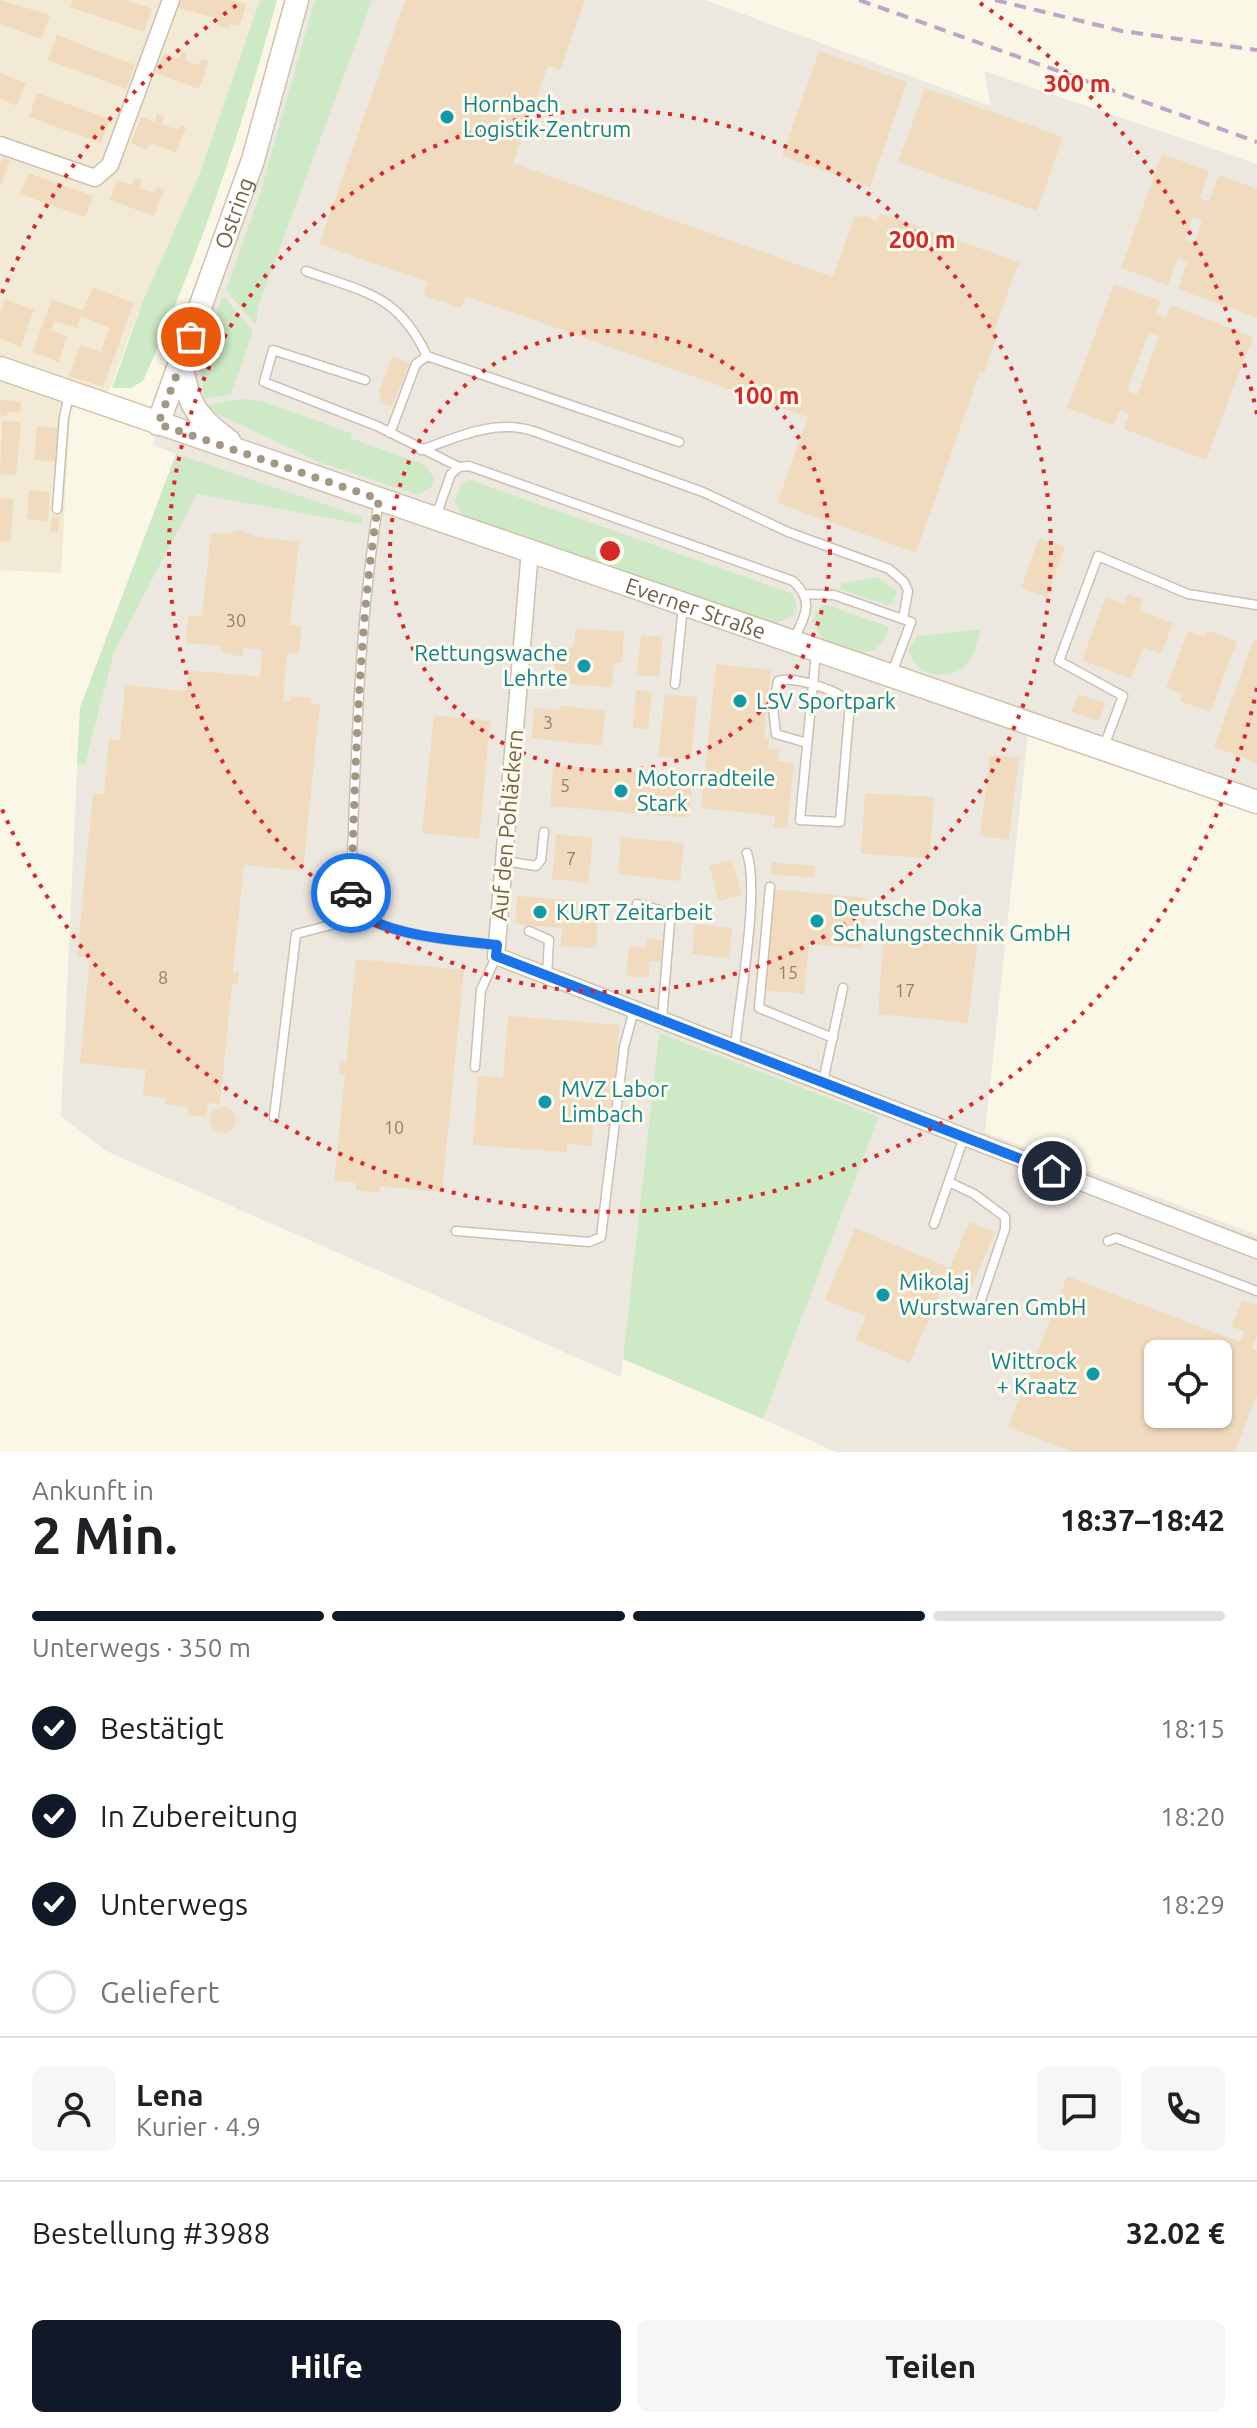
<!DOCTYPE html>
<html lang="de">
<head>
<meta charset="utf-8">
<style>
	:root { --surface:#fff; --page:#f6f6f6; --text:#202124; --muted:#757577; --line:#e0e0e0; --accent:#111827 }
	body { margin:0; font-family:Ubuntu,sans-serif; background:var(--page); color:var(--text); height:100vh; display:flex; flex-direction:column; font-size:30px; white-space:nowrap }
	* { box-sizing:border-box; margin:0 }
	p { font-size:26px; color:var(--muted) }
	.icon { flex:none; width:44px; height:44px; fill:none; stroke:currentColor; stroke-width:2; stroke-linecap:round; stroke-linejoin:round }
	.map { position:relative; height:1452px; overflow:hidden }
	.details { display:flex; flex-direction:column; background:var(--surface); flex:1 }
	.details>* { flex:none }
	.tools { position:absolute; left:1144px; top:1340px; display:grid; gap:16px }
	.tools a { display:grid; place-items:center; width:88px; height:88px; border-radius:12px; background:var(--surface); box-shadow:0 2px 6px #0004; font-size:40px }
	.pin { position:absolute; display:grid; place-items:center; width:68px; height:68px; color:#fff; margin:-34px; border:4px solid #fff; border-radius:50%; box-shadow:0 2px 8px #0007 }
	.courier { position:absolute; display:grid; place-items:center; width:80px; height:80px; margin:-40px; border:6px solid #1a73e8; border-radius:50%; background:#fff; color:#222; box-shadow:0 2px 10px #0007 }
	.summary em { font-style:normal; font-weight:600 }
	.summary div { display:flex; flex-direction:column-reverse }
	.summary { display:flex; align-items:center; justify-content:space-between; height:136px; padding:0 32px }
	h1 { font-size:52px; font-weight:600; line-height:60px }
	.bar { display:grid; grid-template-columns:repeat(4,1fr); gap:12px 8px; align-content:center; height:96px; padding:0 32px }
	.bar i { height:10px; border-radius:6px; background:var(--line) }
	.bar .active { background:var(--accent) }
	.bar p { grid-column:span 4 }
	.line { display:flex; align-items:center; gap:20px; padding:0 32px; border-top:2px solid var(--line) }
	.line div { flex:1 }
	.round { display:grid; place-items:center; flex:none; width:84px; height:84px; border-radius:12px; background:var(--page) }
	ol { padding:0 32px; list-style:none }
	li { display:flex; align-items:center; gap:24px; height:88px }
	li p { margin-inline-start:auto }
	li .icon { padding:8px; border-radius:50%; background:var(--accent); color:#fff; stroke-width:4 }
	li:last-child { color:var(--muted) }
	li i { width:44px; height:44px; border:4px solid var(--line); border-radius:50% }
	.primary-button { display:flex; gap:16px; margin-top:auto; padding:16px 32px }
	.primary-button a { flex:1; height:92px; border-radius:12px; background:var(--accent); color:#fff; font-size:32px; font-weight:600; line-height:92px; text-align:center }
	.primary-button a+a { background:var(--page); color:var(--text) }
	.map>svg:first-child { display:block }
	.residential { fill:#f3ead5 }
	.industrial { fill:#ece8e0; fill-rule:evenodd }
	.green { fill:#cde9c5 }
	.building { fill:#f0dbbf; fill-rule:evenodd }
	.lines { fill:none; stroke-linecap:round; stroke-linejoin:round }
	.lane-casing { stroke:#cdc0ad; stroke-width:11 }
	.street-casing { stroke:#cdc0ad; stroke-width:19 }
	.secondary-casing { stroke:#d0c2aa; stroke-width:25 }
	.lane { stroke:#fff; stroke-width:8 }
	.street { stroke:#fff; stroke-width:16 }
	.secondary { stroke:#fff; stroke-width:22 }
	.rail { stroke:#bca5c5; stroke-width:4; stroke-dasharray:12 8; stroke-linecap:butt }
	.done { stroke:#a39682; stroke-width:8; stroke-dasharray:0 14.4 }
	.route { stroke:#1a73e8; stroke-width:10 }
	.ring { fill:none; stroke:#d62828; stroke-width:4; stroke-dasharray:4 8 }
	.culture-dot { fill:#0f9aa8; stroke:#fefbec; stroke-width:3 }
	.labels { text-anchor:middle; stroke-width:6; stroke-linejoin:round; paint-order:stroke }
	.number-label { font-size:18px; fill:#938069 }
	.culture-label { font-size:22px; fill:#0d838f; stroke:#fefbec; text-anchor:start }
	.street-label { font-size:22px; fill:#74614c; stroke:#fefbec }
	.centre { fill:#d62828; stroke:#fefbec; stroke-width:4 }
	.ring-label { font-size:24px; text-anchor:middle; font-weight:bold; fill:#d62828; stroke:#fefbec; stroke-width:6; stroke-linejoin:round; paint-order:stroke }
</style>
</head>
<body>
<div class="map">
<svg width="1257" height="1452" viewBox="0 0 1257 1452">
	<rect width="100%" height="100%" fill="#fbf7e6"/>
	<!-- residential -->
	<path class="residential" d="M0 0H260L199 175 143 301 107 395 82 391 70 414 61 573 0 570Z"/>
	<!-- industrial -->
	<path class="industrial" d="M296 0H705L991 106 984 71 1257 164V811L1028 732 985 1132 1257 1235V1452H836L763 1419 879 1117 659 1033 621 1377 106 1151 61 1116 80 708 176 454 153 445ZM1158 1354H1218V1414H1158Z"/>
	<!-- green -->
	<path class="green" d="M260 0H277C240 136 200 252 143 381L131 388H112L143 301 199 175Z
		M315 0H372L258 307 256 325 226 290 260 194Z
		M223 295 253 331 231 394 206 399C192 365 212 328 223 295Z
		M242 399 261 401 351 433 350 438 425 465 434 478 432 486 418 495 319 462 216 413 208 405Z
		M176 454 362 517V524L197 494 114 652 85 764 77 765 80 708Z
		M470 480 793 594 797 609 794 616 774 623 466 520 455 502 461 484Z
		M877 577 897 591 893 603 887 605 840 589 841 584Z
		M827 605 889 627C877 666 855 651 824 641L812 621 820 607Z
		M981 629C977 640 975 656 967 664 949 684 911 675 909 648L918 636Z
		M659 1033 879 1117 763 1419 623 1359Z"/>
	<!-- building -->
	<path class="building" d="M0 0 50 15 41 39 0 24Z
		M73 0H127L152 9 144 32 70 7Z
		M181 0H231L246 4 240 26 230 24 229 29 217 26 219 19 178 8Z
		M405 0H585L560 70 548 66 513 163 833 277 855 215 863 218 864 215 877 222 880 213 1019 262 993 334 997 336 984 373 980 372 916 553 777 503 808 417 466 296 461 308 423 295 428 282 319 244Z
		M57 35 135 65 126 89 48 60Z
		M819 51 907 82 870 187 782 156Z
		M182 52 187 53 185 60 199 65 202 59 209 61 199 89 155 73 164 53 179 59Z
		M0 73 26 83 17 106 0 99Z
		M925 88 1063 137 1037 211 898 162Z
		M37 93 110 119 101 143 29 117Z
		M157 114 164 117 162 124 178 130 180 125 186 127 176 153 150 143 147 150 131 143 141 117 155 122Z
		M1162 154 1209 171 1200 198 1209 202 1219 175 1257 189V318L1178 289 1187 262 1178 258 1168 285 1121 268ZM1193 217 1202 221 1194 243 1185 240Z
		M3 158 10 160 0 188V163Z
		M28 173 93 196 85 217 20 194Z
		M135 178 142 180 139 188 155 193 157 187 164 189 154 216 110 200 117 180 132 185Z
		M1114 284 1161 301 1156 314 1166 318 1171 305 1253 337 1206 460 1124 429 1129 413 1120 410 1114 425 1067 408ZM1149 333 1159 336 1137 395 1127 391Z
		M93 287 134 303 103 387 69 376 80 345 101 352 109 328 81 316 77 328 54 321 51 330 67 336 59 362 32 352 52 300 83 310Z
		M5 299 34 310 21 347 0 339V313Z
		M392 356 410 363 391 407 379 402 381 396 378 395Z
		M0 400 21 402 20 413 7 412V416L0 415Z
		M2 421 21 422 16 475 0 474Z
		M37 426 58 428 55 462 34 460Z
		M29 490 50 492 48 521 27 519Z
		M0 498 14 499 10 542 0 541Z
		M52 517 60 518 58 532 50 531Z
		M240 529 255 537 299 542 290 625 302 626 299 654 287 653 283 701H291V696L311 698V703L320 704 303 871 244 865 233 971 239 972 238 984H232L220 1104 208 1103 206 1117 188 1115V1107L165 1105V1098L143 1096 146 1070 80 1063 90 958 77 957 93 793 104 794 109 739 120 740 125 685 186 691 188 670 260 677 262 650 244 648 243 657 221 652 222 646 186 643 188 615 202 616 211 533 228 534Z
		M1039 538 1065 547 1047 597 1021 588Z
		M1128 594 1143 599 1139 610 1173 623 1161 654 1144 647 1131 679 1082 660 1106 597 1124 604Z
		M575 629 624 631 622 663H614L612 687 576 685 562 679 555 669 552 658 558 645 565 650 574 646Z
		M1207 630 1237 641 1210 712 1180 701 1182 694 1166 688 1188 631 1204 637Z
		M641 635 663 637 659 677 637 675Z
		M1254 639 1257 640V763L1214 747Z
		M716 664 771 670 764 737 769 738 768 749 779 750 778 761 794 763 787 828 774 827 775 816 701 808Z
		M636 690 652 692 648 730 633 728Z
		M665 694 697 697 691 760 658 757Z
		M1078 694 1105 703 1099 721 1072 712Z
		M561 705 605 711 602 746 532 738 534 708 560 710Z
		M434 715 490 721 479 839 422 833Z
		M990 755 1019 758 1009 840 980 836Z
		M553 765 693 776 689 818 550 806Z
		M865 793 934 797 930 858 861 854Z
		M556 834 593 838 588 883 552 879Z
		M621 837 684 843 680 881 618 874Z
		M732 860 742 895 719 901 709 866Z
		M772 862 815 866 814 878 771 874Z
		M773 889 867 898 862 949 809 944 804 994 763 990Z
		M517 896 599 903 596 948 561 946 562 928 515 924Z
		M695 924 732 928 729 958 692 954Z
		M884 928 978 936 968 1023 878 1014Z
		M647 939 663 940 661 962 650 961 649 978 626 976 629 946 646 948Z
		M356 959 464 970 442 1192 380 1186 379 1193 356 1190V1183L334 1181 345 1075 339 1074 340 1061 346 1062Z
		M508 1016 619 1025 611 1126 593 1125 592 1146 567 1144V1152L473 1145 478 1076 503 1078Z
		M210 1120a13 13 0 1 1 26 0a13 13 0 1 1-26 0Z
		M969 1222 995 1232 970 1290 945 1280 910 1363 856 1340 866 1316 825 1300 855 1228 950 1268Z
		M1067 1276 1240 1342 1244 1331 1231 1327 1242 1300 1257 1305V1335L1252 1349 1257 1351V1394L1235 1452H1073L1008 1427ZM1158 1354H1218V1414H1158Z"/>
	<g class="lines">
		<!-- lane casing -->
		<g class="lane-casing">
			<path id="lane" d="M306 271C366 293 398 294 427 356
				M365 380 273 350 264 382 377 426 459 467 469 466 793 581C815 601 805 616 794 639
				M390 433 416 364 427 356 679 442
				M421 450C458 437 494 419 533 431L703 492 788 532 889 569 904 582 908 591 903 619
				M379 500C357 634 356 771 350 906 380 936 455 941 497 945
				M57 509 64 417 69 395
				M436 516 451 474 459 467
				M804 594 834 595 911 622 892 673
				M675 684 683 606
				M807 743 776 734 773 709 778 681C794 676 839 690 850 703L840 822 800 820C805 764 811 708 816 653
				M1104 746 1123 696 1059 661 1098 556 1188 594 1257 605
				M505 861 536 866 541 860 544 832
				M770 887 759 1008 833 1038
				M637 904 664 911 670 921 662 1019
				M529 931 549 940 547 975
				M735 1048C739 1002 760 892 747 853
				M475 1067 481 990 496 957
				M823 1082 843 988
				M274 1117 296 934 362 917
				M949 1182 974 1194 1005 1217V1229L981 1300
				M934 1224 964 1137
				M456 1231 589 1242 601 1237 624 1047 634 1010
				M1108 1241 1116 1238 1257 1291"/>
		</g>
		<!-- street casing -->
		<g class="street-casing">
			<path id="street" d="M0 145 95 178 110 165 171 0
				M530 550 496 956 1257 1250"/>
		</g>
		<!-- secondary casing -->
		<g class="secondary-casing">
			<g id="secondary">
				<path d="M181 364C189 405 195 416 229 441"/>
				<path id="s1" d="M0 368 1257 802"/>
				<path id="s2" d="M158 424 253 160 297 0"/>
			</g>
		</g>
		<!-- lane -->
		<use href="#lane" class="lane"/>
		<!-- street -->
		<use href="#street" class="street"/>
		<!-- secondary -->
		<use href="#secondary" class="secondary"/>
		<!-- rail -->
		<path class="rail" d="M859 0 1257 142
			M995 0 1122 31 1257 50"/>
	</g>
	<g class="lines">
		<!-- done -->
		<path class="done" d="M191 337 158 424 379 499C358 629 356 762 351 893"/>
		<!-- route -->
		<path class="route" d="M351 893 350 906C380 936 456 940 497 945L496 956 1052 1171"/>
	</g>
	<!-- distance rings -->
	<g class="ring">
		<circle cx="610" cy="551" r="220"/>
		<circle cx="610" cy="551" r="441"/>
		<path d="M1257 688A661 661 0 0 1 2 809M2 293A661 661 0 0 1 240 3M980 3A661 661 0 0 1 1257 414"/>
	</g>
	<!-- markers -->
	<g class="culture-dot">
		<circle cx="447" cy="117" r="8"/>
		<circle cx="584" cy="666" r="8"/>
		<circle cx="740" cy="701" r="8"/>
		<circle cx="621" cy="791" r="8"/>
		<circle cx="540" cy="912" r="8"/>
		<circle cx="817" cy="921" r="8"/>
		<circle cx="545" cy="1102" r="8"/>
		<circle cx="883" cy="1295" r="8"/>
		<circle cx="1093" cy="1374" r="8"/>
	</g>
	<g class="labels">
		<!-- number labels -->
		<g class="number-label">
			<text x="236" y="627">30</text>
			<text x="548" y="729">3</text>
			<text x="565" y="792">5</text>
			<text x="571" y="865">7</text>
			<text x="788" y="979">15</text>
			<text x="163" y="984">8</text>
			<text x="905" y="997">17</text>
			<text x="394" y="1134">10</text>
		</g>
		<!-- culture labels -->
		<g class="culture-label">
			<text x="463" y="112">Hornbach<tspan x="463" dy="25">Logistik-Zentrum</tspan></text>
			<text x="568" y="661" text-anchor="end">Rettungswache<tspan x="568" dy="25">Lehrte</tspan></text>
			<text x="756" y="709">LSV Sportpark</text>
			<text x="637" y="786">Motorradteile<tspan x="637" dy="25">Stark</tspan></text>
			<text x="833" y="916">Deutsche Doka<tspan x="833" dy="25">Schalungstechnik GmbH</tspan></text>
			<text x="556" y="920">KURT Zeitarbeit</text>
			<text x="561" y="1097">MVZ Labor<tspan x="561" dy="25">Limbach</tspan></text>
			<text x="899" y="1290">Mikolaj<tspan x="899" dy="25">Wurstwaren GmbH</tspan></text>
			<text x="1077" y="1369" text-anchor="end">Wittrock<tspan x="1077" dy="25">+ Kraatz</tspan></text>
		</g>
		<!-- street labels -->
		<g class="street-label">
			<text dy="8" stroke="none"><textPath href="#s2" startOffset="224">Ostring</textPath></text>
			<text dy="8" stroke="none"><textPath href="#s1" startOffset="736">Everner Straße</textPath></text>
			<text transform="translate(507 825) rotate(-85)" y="8">Auf den Pohläckern</text>
		</g>
	</g>
	<circle cx="610" cy="551" r="12" class="centre"/>
	<g class="ring-label">
		<text x="1077" y="92">300 m</text>
		<text x="922" y="248">200 m</text>
		<text x="766" y="404">100 m</text>
	</g>
</svg>
<div class="tools">
<a><svg class="icon" aria-label="locate" viewBox="0 0 24 24"><circle cx="12" cy="12" r="6"/><path d="M12 2v4M12 18v4M2 12h4M18 12h4"/></svg></a>
</div>
<div class="pin" style="left:191px;top:337px;background:#ea580c"><svg class="icon" aria-label="bag" viewBox="0 0 24 24"><path d="M5 8h14l-1 12H6zM9 8a3 3 0 0 1 6 0"/></svg></div>
<div class="pin" style="left:1052px;top:1171px;background:#1f2937"><svg class="icon" aria-label="home" viewBox="0 0 24 24"><path d="M3 11l9-7 9 7M6 9v11h12V9"/></svg></div>
<div class="courier" style="left:351px;top:893px"><svg class="icon" aria-label="car" viewBox="0 0 24 24"><path d="M5 17H2v-5l4-1 3-4h7l3 4 3 1v5h-3M9 17h6M6 11h13"/><circle cx="7" cy="17" r="2"/><circle cx="17" cy="17" r="2"/></svg></div>
</div>
<section class="details">
<div class="summary"><div><h1>2 Min.</h1><p>Ankunft in</p></div><em>18:37–18:42</em></div>
<div class="bar"><i class="active"></i><i class="active"></i><i class="active"></i><i></i><p>Unterwegs · 350 m</p></div>
<ol>
<li><svg class="icon" aria-label="check" viewBox="0 0 24 24"><path d="M5 12l5 5 9-10"/></svg>Bestätigt<p>18:15</p></li>
<li><svg class="icon" aria-label="check" viewBox="0 0 24 24"><path d="M5 12l5 5 9-10"/></svg>In Zubereitung<p>18:20</p></li>
<li><svg class="icon" aria-label="check" viewBox="0 0 24 24"><path d="M5 12l5 5 9-10"/></svg>Unterwegs<p>18:29</p></li>
<li><i></i>Geliefert</li>
</ol>
<div class="line" style="height:144px"><a class="round"><svg class="icon" aria-label="person" viewBox="0 0 24 24"><circle cx="12" cy="8" r="4"/><path d="M4 21q1-7 8-7t8 7"/></svg></a><div><b>Lena</b><p>Kurier · 4.9</p></div><a class="round"><svg class="icon" aria-label="chat" viewBox="0 0 24 24"><path d="M4 5h16v11H9l-5 4z"/></svg></a><a class="round"><svg class="icon" aria-label="phone" viewBox="0 0 24 24"><path d="M5 4h4l2 5-3 2q2 4 5 5l2-3 5 2v4C11 20 4 13 5 4z"/></svg></a></div>
<div class="line" style="height:104px"><div>Bestellung #3988</div><b>32.02 €</b></div>
<div class="primary-button"><a>Hilfe</a><a>Teilen</a></div>
</section>
</body>
</html>
